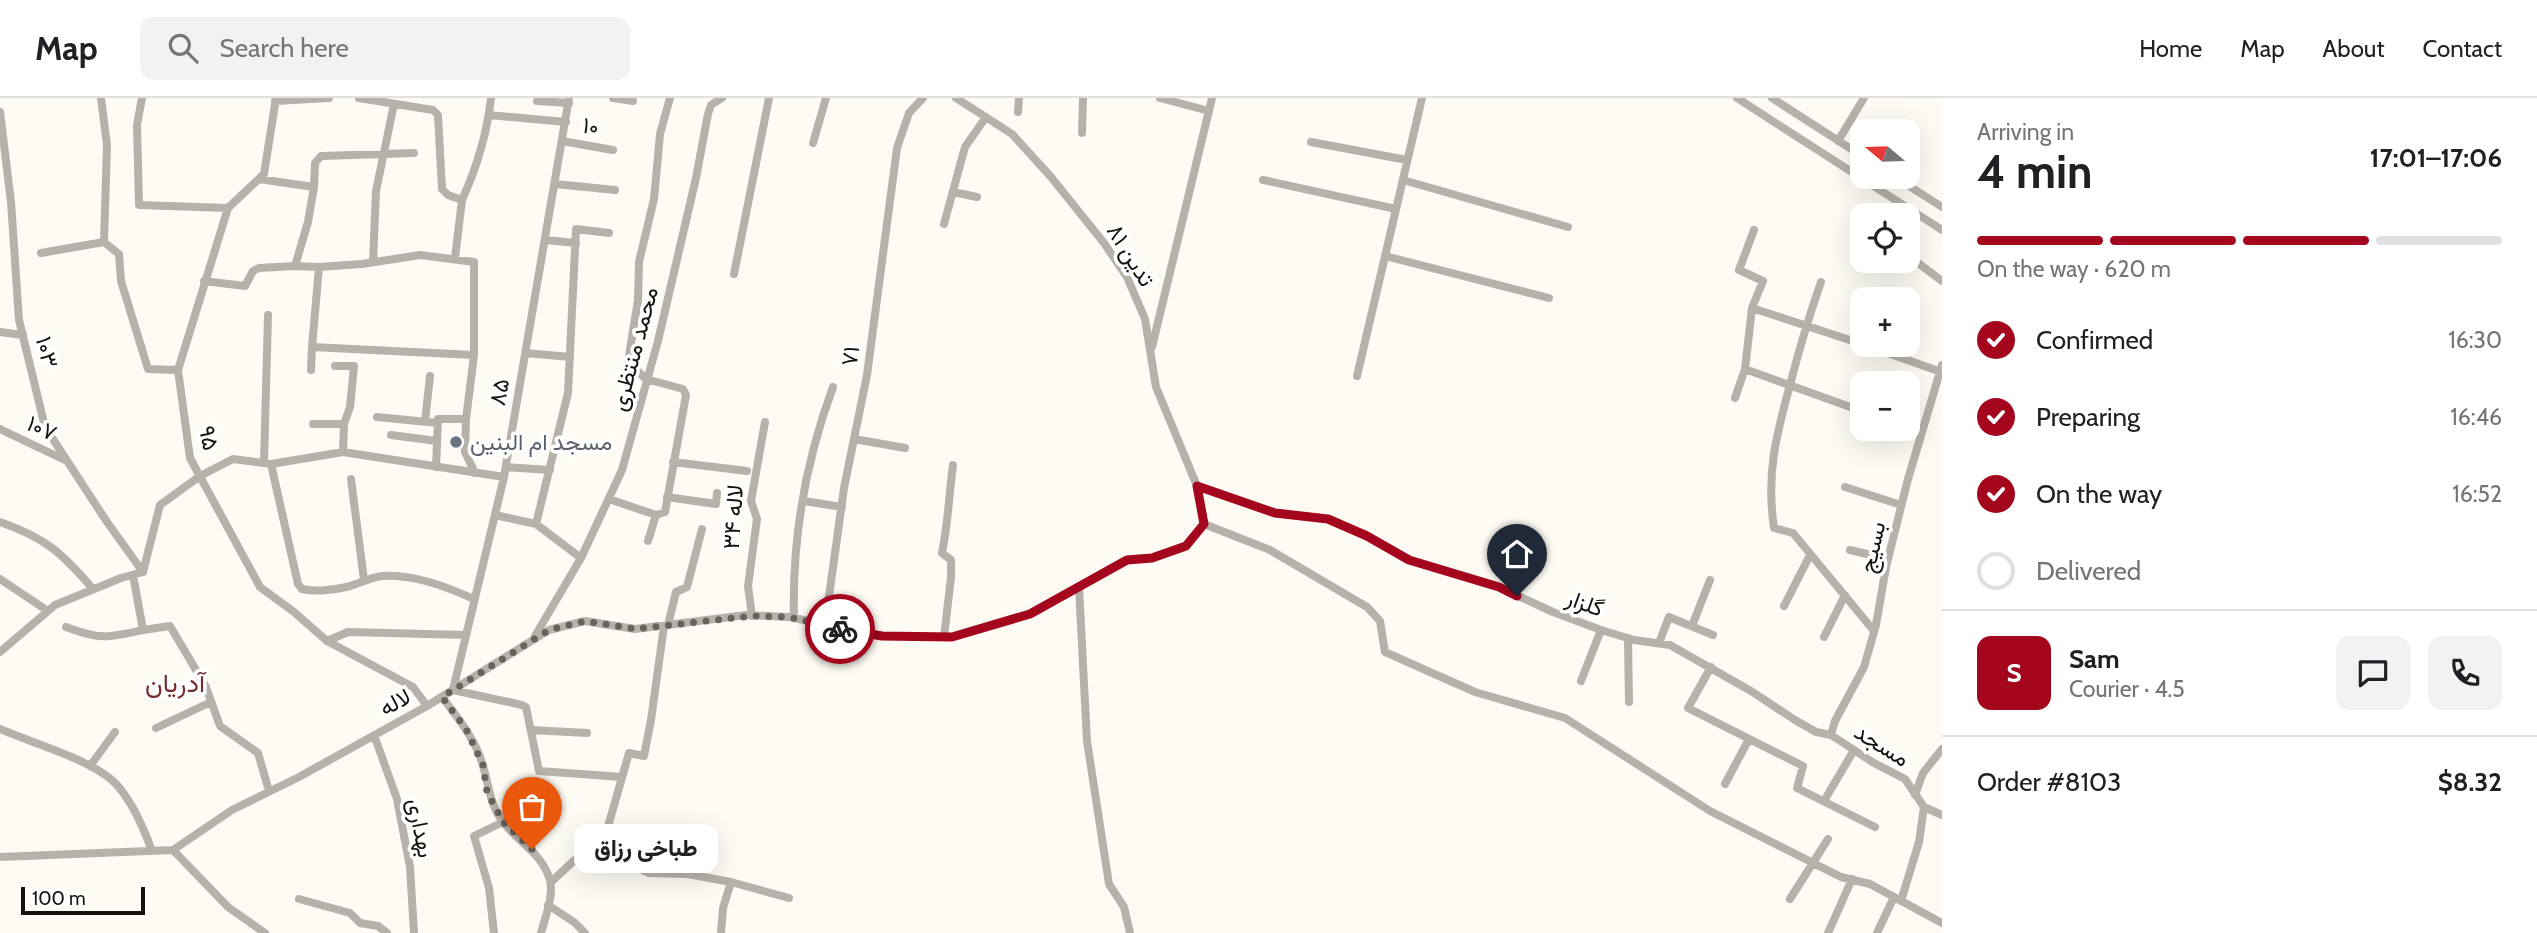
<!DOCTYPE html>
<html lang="en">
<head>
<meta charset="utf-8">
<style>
	:root { --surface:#fff; --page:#f2f2f2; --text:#202124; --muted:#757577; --line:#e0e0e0; --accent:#a3061d }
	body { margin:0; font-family:Cabin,Vazirmatn,sans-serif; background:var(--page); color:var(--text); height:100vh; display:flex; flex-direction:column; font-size:26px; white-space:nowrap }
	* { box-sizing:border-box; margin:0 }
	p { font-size:23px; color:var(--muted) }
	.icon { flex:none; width:38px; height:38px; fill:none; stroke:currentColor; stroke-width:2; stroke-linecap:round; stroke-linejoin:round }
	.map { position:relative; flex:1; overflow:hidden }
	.details { display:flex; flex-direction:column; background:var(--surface); width:595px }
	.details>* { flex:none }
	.needle { width:46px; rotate:289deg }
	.controls { position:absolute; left:1850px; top:21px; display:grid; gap:14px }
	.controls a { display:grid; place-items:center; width:70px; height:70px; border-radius:14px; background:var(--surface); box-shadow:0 7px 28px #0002; font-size:35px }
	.scale { position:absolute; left:21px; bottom:18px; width:124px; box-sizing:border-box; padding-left:7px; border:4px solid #16130d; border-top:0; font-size:19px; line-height:24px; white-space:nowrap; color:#16130d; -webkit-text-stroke:5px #fff; paint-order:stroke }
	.pin { position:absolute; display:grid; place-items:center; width:60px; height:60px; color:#fff; margin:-72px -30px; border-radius:50% 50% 50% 0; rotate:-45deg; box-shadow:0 0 7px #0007 }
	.pin .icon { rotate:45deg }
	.courier { position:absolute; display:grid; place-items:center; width:70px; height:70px; margin:-35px; border:5px solid #a3061d; border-radius:50%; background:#fff; color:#222; box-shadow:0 2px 9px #0007 }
	.bubble { position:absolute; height:49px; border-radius:14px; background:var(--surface); box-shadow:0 7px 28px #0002; font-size:23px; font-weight:800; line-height:49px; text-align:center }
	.head em { font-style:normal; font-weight:800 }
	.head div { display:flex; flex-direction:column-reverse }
	.head { display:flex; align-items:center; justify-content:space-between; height:119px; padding:0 35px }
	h1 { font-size:46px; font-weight:800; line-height:52px }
	.bar { display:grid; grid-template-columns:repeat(4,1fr); gap:10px 7px; align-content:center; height:84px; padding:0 35px }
	.bar i { height:9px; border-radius:5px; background:var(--line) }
	.bar .active { background:var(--accent) }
	.bar p { grid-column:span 4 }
	.line { display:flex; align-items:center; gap:18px; padding:0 35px; border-top:2px solid var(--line) }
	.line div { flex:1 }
	.round { display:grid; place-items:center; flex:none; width:74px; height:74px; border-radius:14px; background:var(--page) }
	ol { padding:0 35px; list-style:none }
	li { display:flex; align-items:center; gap:21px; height:77px }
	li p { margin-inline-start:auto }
	li .icon { padding:7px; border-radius:50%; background:var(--accent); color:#fff; stroke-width:4 }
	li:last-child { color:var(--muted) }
	li i { width:38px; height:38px; border:4px solid var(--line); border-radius:50% }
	header { display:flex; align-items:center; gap:42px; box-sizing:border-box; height:98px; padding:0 35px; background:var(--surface); border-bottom:2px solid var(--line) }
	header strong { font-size:33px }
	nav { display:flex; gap:38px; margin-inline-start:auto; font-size:24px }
	.search { width:490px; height:63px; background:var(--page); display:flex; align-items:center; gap:18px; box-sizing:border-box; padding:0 24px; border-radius:14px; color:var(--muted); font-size:26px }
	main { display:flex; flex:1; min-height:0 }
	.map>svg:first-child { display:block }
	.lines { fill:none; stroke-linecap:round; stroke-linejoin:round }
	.minor { stroke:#b6b1ab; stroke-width:8 }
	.done { stroke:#67645e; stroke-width:7; stroke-dasharray:0 12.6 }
	.route { stroke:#a3061d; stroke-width:9 }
	.worship-dot { fill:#6b7280; stroke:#fff; stroke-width:2.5 }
	.labels { text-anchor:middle; stroke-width:7; stroke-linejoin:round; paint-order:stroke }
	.street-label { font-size:23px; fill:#16130d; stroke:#fff }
	.worship-label { font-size:23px; fill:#5b616d; stroke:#fff; text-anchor:start }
	.quarter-label { font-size:26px; fill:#752e2d; stroke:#fff }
</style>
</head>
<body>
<header>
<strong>Map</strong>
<div class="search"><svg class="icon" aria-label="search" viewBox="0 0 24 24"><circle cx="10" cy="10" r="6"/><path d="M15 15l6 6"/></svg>Search here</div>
<nav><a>Home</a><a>Map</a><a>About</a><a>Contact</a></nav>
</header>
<main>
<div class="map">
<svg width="1942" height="835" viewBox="0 0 1942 835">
	<rect width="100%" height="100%" fill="#fefbf4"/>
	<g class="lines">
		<!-- minor -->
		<path class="minor" d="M101 0 107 47 104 144 119 156 121 183 148 271 178 272
			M142 0 137 27 139 107 228 110
			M276 0 264 76 228 110 178 272 190 360 260 489 294 514 327 543 413 589 427 608
			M359 0 433 12 438 17 442 91 448 97 462 102C477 69 487 36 491 0
			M613 0 633 3
			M956 0 1012 36 1051 79 1104 145 1127 179 1145 221 1156 289 1197 388 1204 426
			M1160 0 1209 13
			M1737 0 1942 132
			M1772 0 1862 58
			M275 3 329 0
			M537 3 569 5
			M0 14 11 104 19 222 45 329 107 424 143 474
			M1018 14 1019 0
			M489 17 566 24
			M1082 35 1083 0
			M562 43 613 52
			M1838 43 1864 0
			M1311 44 1407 62
			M813 45 826 0
			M1895 79 1942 109
			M259 81 314 89 315 65 321 58 414 55
			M1263 82 1396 111
			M1403 82 1568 129
			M555 86 615 92
			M953 94 977 99
			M944 126 965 49 986 19
			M545 142 576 145
			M41 155 104 144
			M1385 158 1549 200
			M1909 158 1942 183
			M455 160 462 102
			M373 164 376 93 394 6
			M295 168 319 169 312 249
			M319 169 362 166 420 157 474 164V257L466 321 465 354 475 375
			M734 176 769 0
			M204 183 245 188 253 173 259 170 295 168 308 124 314 89
			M1821 184C1809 218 1799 252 1790 287 1776 338 1766 376 1774 430L1793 435 1874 533
			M1752 210 1862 246
			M0 234 23 237
			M1865 247 1941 274
			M1152 249 1212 0
			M526 255 570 259
			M335 268H354L350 309 344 326 343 354
			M1745 271 1853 310
			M311 272 312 249 474 257
			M1357 278 1422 0
			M1735 300 1745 271 1752 210 1763 183 1739 172 1754 132
			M377 319 438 325
			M425 323 430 278
			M313 326H344
			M0 331 67 363
			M391 337 437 343
			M854 341 905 350
			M673 364 747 373
			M264 365 268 217
			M271 366 298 486 302 491C315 494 334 492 346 489 359 486 370 479 383 478 414 476 447 489 474 501
			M436 369 438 321H466
			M506 369 550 372
			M351 381 364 482
			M1197 388 1275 415 1328 421 1367 438 1409 462 1499 489 1553 514 1601 532 1634 542 1670 547 1751 593 1795 622 1816 634 1831 637 1874 665 1905 681 1924 709 1942 717
			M1845 389 1901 407
			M667 399 716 406 717 395
			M609 401 656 417
			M804 403 842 409
			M495 417 536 426 581 460
			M0 424C46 440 62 455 93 491
			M536 426 568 295 576 131 609 135
			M1204 426 1270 452 1367 509 1380 523 1385 554 1475 594 1565 620 1710 713 1841 779 1870 786 1942 825
			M648 443 656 417 665 414 686 297 683 291 646 281 628 264 638 202 639 164 654 101 660 36 670 0
			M1850 452 1888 461
			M143 474 160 407 200 378 233 361 271 366 343 354 504 379
			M0 481 48 513
			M1079 489 1087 643 1109 786 1124 809 1130 835
			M1784 508 1810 457
			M752 518 748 488 757 421 751 403 765 324
			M794 520C792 442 806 362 833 289
			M668 527 676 494 687 489 702 431
			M825 527 844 390 867 277 897 50 909 15 923 0
			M664 528 651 622 644 658 629 655 607 732 610 752 627 765 649 775 688 776 731 784 789 800
			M1692 528 1710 482
			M66 529C100 542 108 540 143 532L133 477
			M143 532 170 528 206 589 220 628 258 655 269 693
			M535 538 581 460 622 372 658 243 696 80 708 16 711 7 722 0
			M944 539 951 479V462L942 455C948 426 949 397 953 367
			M1824 539 1845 497
			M1628 540 1629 604
			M327 543 348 534 466 537
			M1659 545 1669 519 1713 537
			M0 554 55 507 121 480 143 474
			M1711 569 1688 610 1803 668 1797 690 1875 729
			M1581 583 1601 532
			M453 592 504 379 569 0
			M453 592 522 607 526 609 539 673 622 679
			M442 599C458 620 476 642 483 668 489 688 490 707 503 724 519 745 542 755 550 782 554 797 545 820 541 835
			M156 630 211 604
			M0 631C32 645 87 660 113 683 131 700 144 731 152 753
			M531 632 587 635
			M374 637 397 701 410 769 414 835
			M1831 637 1835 623 1864 569 1876 527 1886 469 1908 381 1942 267
			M90 668 115 634
			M1725 686 1749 641
			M1915 697 1923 675 1942 651
			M1824 703 1854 652
			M173 752 228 809 265 835
			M0 759 173 752 232 712 299 679 427 608 549 532 585 523 635 531 746 517 789 519 882 538 952 539 1029 516 1127 462 1151 460 1186 448 1204 426
			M551 784 607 732
			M299 801 350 815 360 825 378 828 387 835
			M1790 801 1828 741
			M1901 803 1919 744 1924 709
			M548 807 574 824 585 835
			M494 835 489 790 474 738 503 724
			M721 835 723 810 731 784
			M1828 835 1852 781
			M1877 835 1894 799"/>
	</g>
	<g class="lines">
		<!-- done -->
		<path class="done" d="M532 751 503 724 487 694 483 667 466 631 442 599 549 532 585 523 635 531 752 518 789 519 840 531"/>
		<!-- route -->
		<path class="route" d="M840 531 882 538 952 539 1030 516 1127 462 1152 460 1186 448 1204 426 1197 388 1275 415 1328 421 1367 438 1409 462 1499 489 1517 498"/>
	</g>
	<!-- markers -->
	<circle class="worship-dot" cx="456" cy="344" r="7"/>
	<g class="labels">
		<!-- street labels -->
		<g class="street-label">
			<text transform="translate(591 28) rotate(10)" y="8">۱۰</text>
			<text transform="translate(1131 157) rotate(58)" y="8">تدین ۸۱</text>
			<text transform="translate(634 251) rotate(-75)" y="8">محمد منتظری</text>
			<text transform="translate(47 254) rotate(76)" y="8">۱۰۳</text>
			<text transform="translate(850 258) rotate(-82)" y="8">۷۱</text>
			<text transform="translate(499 294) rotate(-80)" y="8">۸۵</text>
			<text transform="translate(42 330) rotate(25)" y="8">۱۰۷</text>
			<text transform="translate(209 340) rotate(79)" y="8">۹۵</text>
			<text transform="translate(733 419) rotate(-86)" y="8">لاله ۳۴</text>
			<text transform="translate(1872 449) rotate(-77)" y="8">بسیج</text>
			<text transform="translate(1585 505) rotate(20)" y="8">گلزار</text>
			<text transform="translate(395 604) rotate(-28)" y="8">لاله</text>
			<text transform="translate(1882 647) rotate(32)" y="8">مسجد</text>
			<text transform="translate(421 730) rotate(79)" y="8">بهداری</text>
		</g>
		<!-- worship labels -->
		<g class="worship-label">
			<text x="470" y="352">مسجد ام البنین</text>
		</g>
		<!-- quarter labels -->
		<g class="quarter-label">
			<text x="175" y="594">آدریان</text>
		</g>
	</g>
</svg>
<div class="controls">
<a><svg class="needle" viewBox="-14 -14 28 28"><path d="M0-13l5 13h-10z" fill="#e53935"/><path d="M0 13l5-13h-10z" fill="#757577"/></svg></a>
<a><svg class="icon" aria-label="locate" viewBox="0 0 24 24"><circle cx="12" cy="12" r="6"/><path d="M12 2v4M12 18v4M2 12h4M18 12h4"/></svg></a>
<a>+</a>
<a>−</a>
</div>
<div class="scale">100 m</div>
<div class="pin" style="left:532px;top:751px;background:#ea580c"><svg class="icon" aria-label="bag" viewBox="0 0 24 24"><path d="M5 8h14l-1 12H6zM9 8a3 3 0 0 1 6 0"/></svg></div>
<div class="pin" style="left:1517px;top:498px;background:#1f2937"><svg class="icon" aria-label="home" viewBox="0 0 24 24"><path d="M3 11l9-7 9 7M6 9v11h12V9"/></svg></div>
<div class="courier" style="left:840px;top:531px"><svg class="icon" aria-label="bike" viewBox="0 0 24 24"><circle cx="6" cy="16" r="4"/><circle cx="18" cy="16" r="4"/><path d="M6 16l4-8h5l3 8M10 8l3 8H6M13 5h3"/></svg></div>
<div class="bubble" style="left:574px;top:726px;width:144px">طباخی رزاق</div>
</div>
<section class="details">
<div class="head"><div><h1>4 min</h1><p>Arriving in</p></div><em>17:01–17:06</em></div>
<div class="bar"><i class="active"></i><i class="active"></i><i class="active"></i><i></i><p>On the way · 620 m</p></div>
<ol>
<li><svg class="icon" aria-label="check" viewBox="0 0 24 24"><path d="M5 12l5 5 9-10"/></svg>Confirmed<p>16:30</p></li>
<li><svg class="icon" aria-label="check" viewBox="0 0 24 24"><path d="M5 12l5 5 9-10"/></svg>Preparing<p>16:46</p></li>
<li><svg class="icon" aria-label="check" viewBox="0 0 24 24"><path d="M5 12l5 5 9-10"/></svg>On the way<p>16:52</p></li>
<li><i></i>Delivered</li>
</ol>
<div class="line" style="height:126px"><b class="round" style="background:var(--accent);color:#fff">S</b><div><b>Sam</b><p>Courier · 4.5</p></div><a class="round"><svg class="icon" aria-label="chat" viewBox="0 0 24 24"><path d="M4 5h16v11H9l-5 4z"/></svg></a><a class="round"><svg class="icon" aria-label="phone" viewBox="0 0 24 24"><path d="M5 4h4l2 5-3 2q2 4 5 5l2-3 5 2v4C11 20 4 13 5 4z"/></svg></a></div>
<div class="line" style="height:91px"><div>Order #8103</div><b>$8.32</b></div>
</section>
</main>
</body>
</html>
